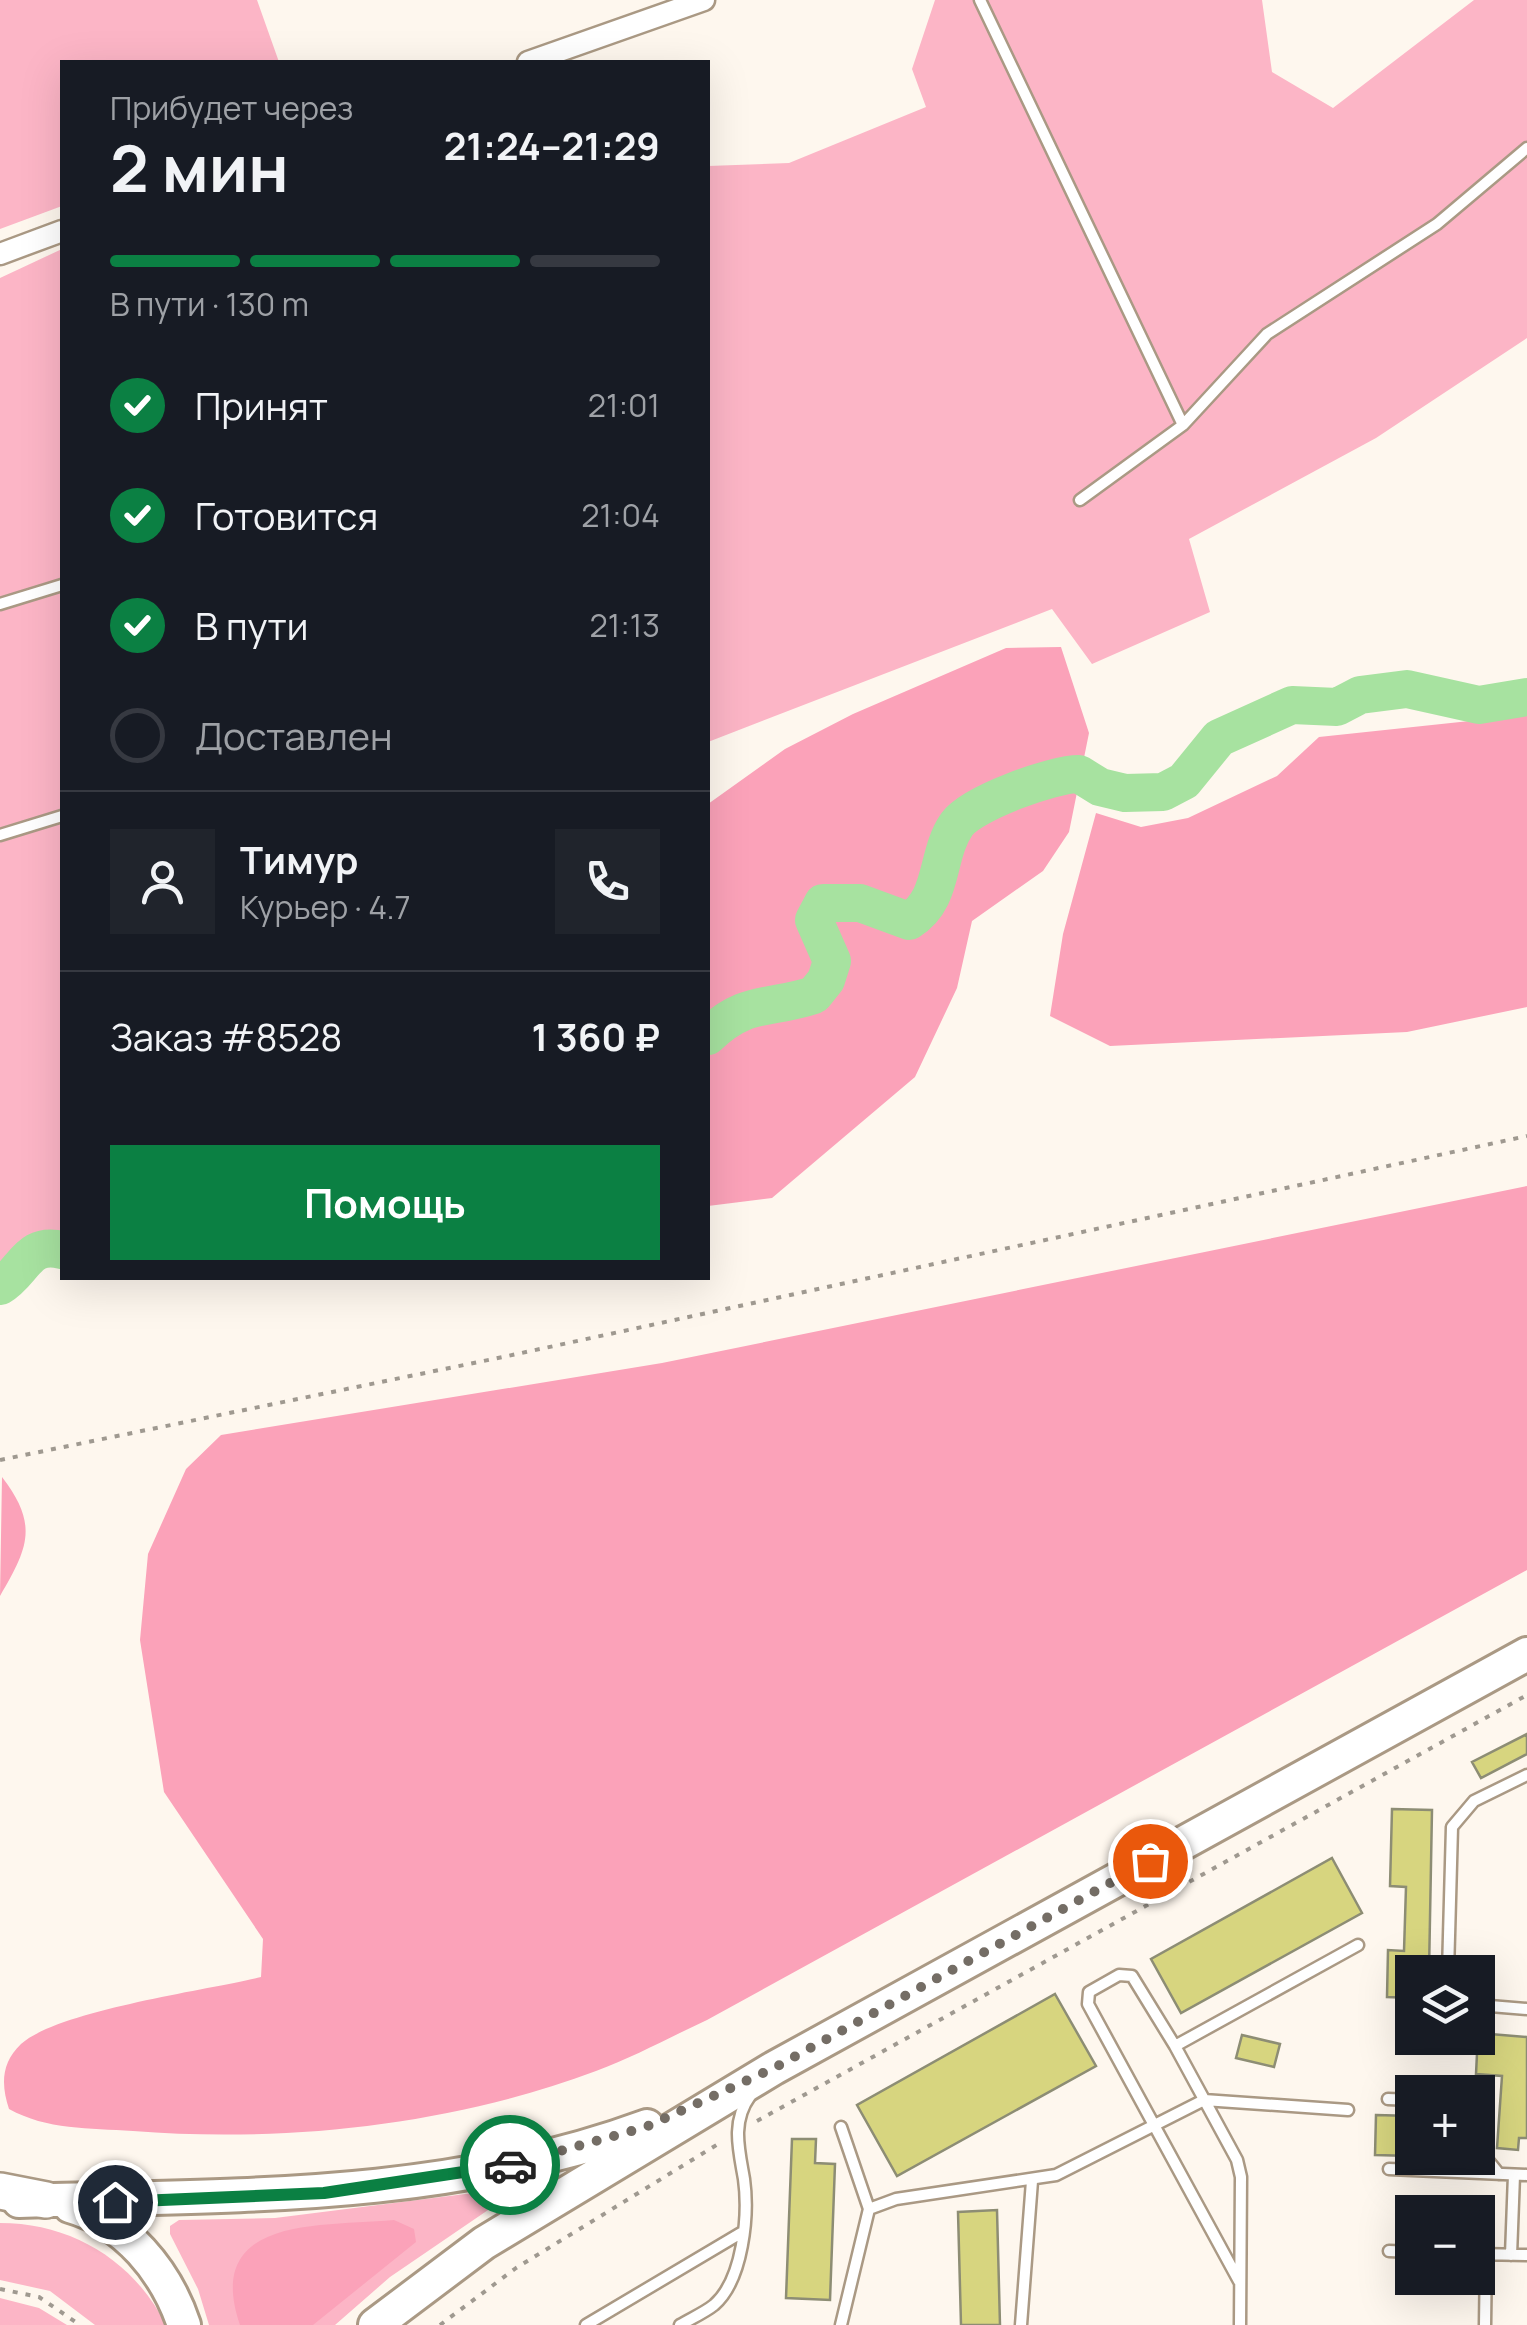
<!DOCTYPE html>
<html lang="ru">
<head>
<meta charset="utf-8">
<style>
	:root { --surface:#171b24; --page:#20242c; --text:#f1f3f6; --muted:#9ea1a6; --line:#363941; --accent:#0b8043 }
	body { margin:0; font-family:Manrope,sans-serif; background:var(--page); color:var(--text); height:100vh; display:flex; flex-direction:column; font-size:38px; white-space:nowrap }
	* { box-sizing:border-box; margin:0 }
	p { font-size:32px; color:var(--muted) }
	.icon { flex:none; width:55px; height:55px; fill:none; stroke:currentColor; stroke-width:2; stroke-linecap:round; stroke-linejoin:round }
	.map { position:relative; flex:1; overflow:hidden }
	.panel { position:absolute; left:60px; top:60px; width:650px; height:1220px; display:flex; flex-direction:column; background:var(--surface); border-radius:0px; box-shadow:0 10px 40px #0002 }
	.panel>* { flex:none }
	.fabs { position:absolute; left:1395px; top:1955px; display:grid; gap:20px }
	.fabs a { display:grid; place-items:center; width:100px; height:100px; border-radius:0px; background:var(--surface); box-shadow:0 10px 40px #0002; font-size:50px }
	.pin { position:absolute; display:grid; place-items:center; width:85px; height:85px; color:#fff; margin:-42px; border:5px solid #fff; border-radius:50%; box-shadow:0 2px 10px #0007 }
	.courier { position:absolute; display:grid; place-items:center; width:100px; height:100px; margin:-50px; border:8px solid #0b8043; border-radius:50%; background:#fff; color:#222; box-shadow:0 2px 12px #0007 }
	.headline em { font-style:normal; font-weight:700 }
	.headline div { display:flex; flex-direction:column-reverse }
	.headline { display:flex; align-items:center; justify-content:space-between; height:170px; padding:0 50px }
	h1 { font-size:65px; font-weight:700; line-height:75px }
	.bar { display:grid; grid-template-columns:repeat(4,1fr); gap:15px 10px; align-content:center; height:120px; padding:0 50px }
	.bar i { height:12px; border-radius:8px; background:var(--line) }
	.bar .selected { background:var(--accent) }
	.bar p { grid-column:span 4 }
	.line { display:flex; align-items:center; gap:25px; padding:0 50px; border-top:2px solid var(--line) }
	.line div { flex:1 }
	.round { display:grid; place-items:center; flex:none; width:105px; height:105px; border-radius:0px; background:var(--page) }
	ol { padding:0 50px; list-style:none }
	li { display:flex; align-items:center; gap:30px; height:110px }
	li p { margin-inline-start:auto }
	li .icon { padding:10px; border-radius:50%; background:var(--accent); color:#fff; stroke-width:4 }
	li:last-child { color:var(--muted) }
	li i { width:55px; height:55px; border:5px solid var(--line); border-radius:50% }
	.button { display:flex; gap:20px; margin-top:auto; padding:20px 50px }
	.button a { flex:1; height:115px; border-radius:0px; background:var(--accent); color:#fff; font-size:40px; font-weight:700; line-height:115px; text-align:center }
	.map>svg:first-child { display:block }
	.green { fill:#fcb5c6 }
	.forest { fill:#fba2b9 }
	.lines { fill:none; stroke-linecap:round; stroke-linejoin:round }
	.river { stroke:#a7e2a0; stroke-width:38 }
	.building { fill:#d7d57f; stroke:#8d8d74; stroke-width:2.5 }
	.service-casing { stroke:#aa9984; stroke-width:15 }
	.minor-casing { stroke:#aa9984; stroke-width:25 }
	.primary-casing { stroke:#aa9984; stroke-width:38 }
	.trunk-casing { stroke:#aa9984; stroke-width:40 }
	.path { stroke:#9f9990; stroke-width:4; stroke-dasharray:5 8; stroke-linecap:butt }
	.service { stroke:#fff; stroke-width:10 }
	.minor { stroke:#fff; stroke-width:20 }
	.primary { stroke:#fff; stroke-width:32 }
	.trunk { stroke:#fff; stroke-width:35 }
	.done { stroke:#746d65; stroke-width:10; stroke-dasharray:0 18 }
	.route { stroke:#0b8043; stroke-width:12 }
</style>
</head>
<body>
<div class="map">
<svg width="1527" height="2325" viewBox="0 0 1527 2325">
	<rect width="100%" height="100%" fill="#fef7ee"/>
	<!-- green -->
	<path class="green" d="M0 0H257L279 62H62V206L0 229Z
		M935 0H1262L1272 72 1333 108 1474 0H1527V338L1376 438 1189 539 1210 612 1092 664 1052 609 708 742V166L789 163 926 107 912 69Z
		M62 249V1243C34 1233 20 1251 0 1270V278Z
		M489 2191 500 2194 491 2208 390 2277 335 2325H209L198 2289 170 2234V2226L179 2220 275 2218Z
		M0 2223C72 2223 134 2261 166 2325H95L50 2291 0 2280Z
		M0 2298 39 2308 67 2325H0Z"/>
	<!-- forest -->
	<path class="forest" d="M1061 647 1089 733 1069 832 1043 871 972 921 957 988 915 1077 772 1198 708 1206V804L785 749 853 714 1006 648Z
		M1527 715V1007L1407 1032 1110 1046 1050 1016 1063 934 1096 813 1141 827 1188 818 1277 776 1319 737Z
		M1527 1186V1570L707 2020C670 2037 634 2057 596 2071 452 2125 286 2143 133 2131 89 2128 47 2130 9 2109 1 2085 1 2063 21 2044 59 2010 208 1990 261 1977L263 1939 164 1792 140 1640 148 1554 186 1469 221 1435 662 1363Z
		M2 1477C39 1525 28 1548 0 1596Z
		M394 2220 414 2229 416 2242 313 2325H240C202 2214 324 2227 394 2220Z"/>
	<g class="lines">
		<!-- river -->
		<path class="river" d="M708 1036C746 999 769 1010 814 995L826 980 832 961 814 920 823 903H860L909 921C945 899 935 855 957 824 972 803 1053 774 1079 774L1100 787 1125 793 1163 792 1184 781 1219 738 1292 705 1337 707 1360 695 1407 689 1479 705 1527 697
			M0 1286C24 1272 27 1241 62 1250"/>
	</g>
	<!-- building -->
	<path class="building" d="M1527 1734V1754L1481 1778 1472 1762Z
		M1392 1809 1432 1810 1429 1972H1412V1998L1387 1997 1388 1950 1404 1951 1406 1887 1390 1886Z
		M1332 1858 1362 1913 1181 2013 1151 1959Z
		M1055 1994 1096 2066 897 2176 857 2105Z
		M1478 2033 1527 2037V2138H1519L1518 2150 1497 2148 1502 2076 1476 2074Z
		M1242 2035 1280 2044 1274 2067 1236 2058Z
		M1376 2115 1412 2116V2156L1375 2155Z
		M792 2139H816L815 2163 835 2164 830 2300 786 2298Z
		M997 2210 1000 2325H961L958 2212Z"/>
	<g class="lines">
		<!-- service casing -->
		<g class="service-casing">
			<path id="service" d="M980 0 1183 425
				M1080 500 1183 425 1267 334 1437 224 1527 148
				M0 604 62 585
				M0 835 62 816
				M1448 1972 1452 1827 1474 1801 1527 1775
				M1478 2005 1527 2009
				M1175 2046 1132 1976 1119 1975 1089 1992 1088 2004 1239 2281
				M1388 2099 1412 2100
				M841 2127 869 2209
				M1478 2148 1499 2174
				M1389 2169 1527 2175
				M1389 2251 1412 2252
				M1478 2254 1527 2255
				M1511 2255 1514 2175
				M586 2325 741 2233
				M680 2325C690 2319 704 2313 714 2305 743 2280 749 2215 744 2179 739 2150 731 2122 750 2096
				M841 2325 869 2209 896 2199 1056 2175 1204 2100 1348 2110
				M1021 2325 1032 2181
				M1240 2325 1241 2177 1237 2160 1175 2046 1358 1945
				M1485 2325 1486 2254"/>
		</g>
		<!-- minor casing -->
		<g class="minor-casing">
			<path id="minor" d="M528 62 704 0
				M0 254 62 231"/>
		</g>
		<!-- primary casing -->
		<g class="primary-casing">
			<path id="primary" d="M19 2201C232 2195 444 2201 647 2126
				M70 2206C126 2222 166 2271 184 2325
				M375 2325 484 2243 774 2068 1527 1654"/>
		</g>
		<!-- trunk casing -->
		<g class="trunk-casing">
			<path id="trunk" d="M0 2191 46 2200"/>
		</g>
		<!-- path -->
		<path class="path" d="M0 1460 503 1357 1527 1136
			M757 2121 1527 1695
			M0 2289 39 2297 80 2325
			M440 2325 516 2268 723 2141"/>
		<!-- service -->
		<use href="#service" class="service"/>
		<!-- minor -->
		<use href="#minor" class="minor"/>
		<!-- primary -->
		<use href="#primary" class="primary"/>
		<!-- trunk -->
		<use href="#trunk" class="trunk"/>
	</g>
	<g class="lines">
		<!-- done -->
		<path class="done" d="M510 2165 646 2127 774 2068 1150 1861"/>
		<!-- route -->
		<path class="route" d="M115 2202 324 2193 510 2165"/>
	</g>
</svg>
<div class="fabs">
<a><svg class="icon" aria-label="layers" viewBox="0 0 24 24"><path d="M12 4l9 5-9 5-9-5zM3 14l9 5 9-5"/></svg></a>
<a>+</a>
<a>−</a>
</div>
<div class="pin" style="left:1150px;top:1861px;background:#ea580c"><svg class="icon" aria-label="bag" viewBox="0 0 24 24"><path d="M5 8h14l-1 12H6zM9 8a3 3 0 0 1 6 0"/></svg></div>
<div class="pin" style="left:115px;top:2202px;background:#1f2937"><svg class="icon" aria-label="home" viewBox="0 0 24 24"><path d="M3 11l9-7 9 7M6 9v11h12V9"/></svg></div>
<div class="courier" style="left:510px;top:2165px"><svg class="icon" aria-label="car" viewBox="0 0 24 24"><path d="M5 17H2v-5l4-1 3-4h7l3 4 3 1v5h-3M9 17h6M6 11h13"/><circle cx="7" cy="17" r="2"/><circle cx="17" cy="17" r="2"/></svg></div>
<section class="panel">
<div class="headline"><div><h1>2 мин</h1><p>Прибудет через</p></div><em>21:24–21:29</em></div>
<div class="bar"><i class="selected"></i><i class="selected"></i><i class="selected"></i><i></i><p>В пути · 130 m</p></div>
<ol>
<li><svg class="icon" aria-label="check" viewBox="0 0 24 24"><path d="M5 12l5 5 9-10"/></svg>Принят<p>21:01</p></li>
<li><svg class="icon" aria-label="check" viewBox="0 0 24 24"><path d="M5 12l5 5 9-10"/></svg>Готовится<p>21:04</p></li>
<li><svg class="icon" aria-label="check" viewBox="0 0 24 24"><path d="M5 12l5 5 9-10"/></svg>В пути<p>21:13</p></li>
<li><i></i>Доставлен</li>
</ol>
<div class="line" style="height:180px"><a class="round"><svg class="icon" aria-label="person" viewBox="0 0 24 24"><circle cx="12" cy="8" r="4"/><path d="M4 21q1-7 8-7t8 7"/></svg></a><div><b>Тимур</b><p>Курьер · 4.7</p></div><a class="round"><svg class="icon" aria-label="phone" viewBox="0 0 24 24"><path d="M5 4h4l2 5-3 2q2 4 5 5l2-3 5 2v4C11 20 4 13 5 4z"/></svg></a></div>
<div class="line" style="height:130px"><div>Заказ #8528</div><b>1 360 ₽</b></div>
<div class="button"><a>Помощь</a></div>
</section>
</div>
</body>
</html>
